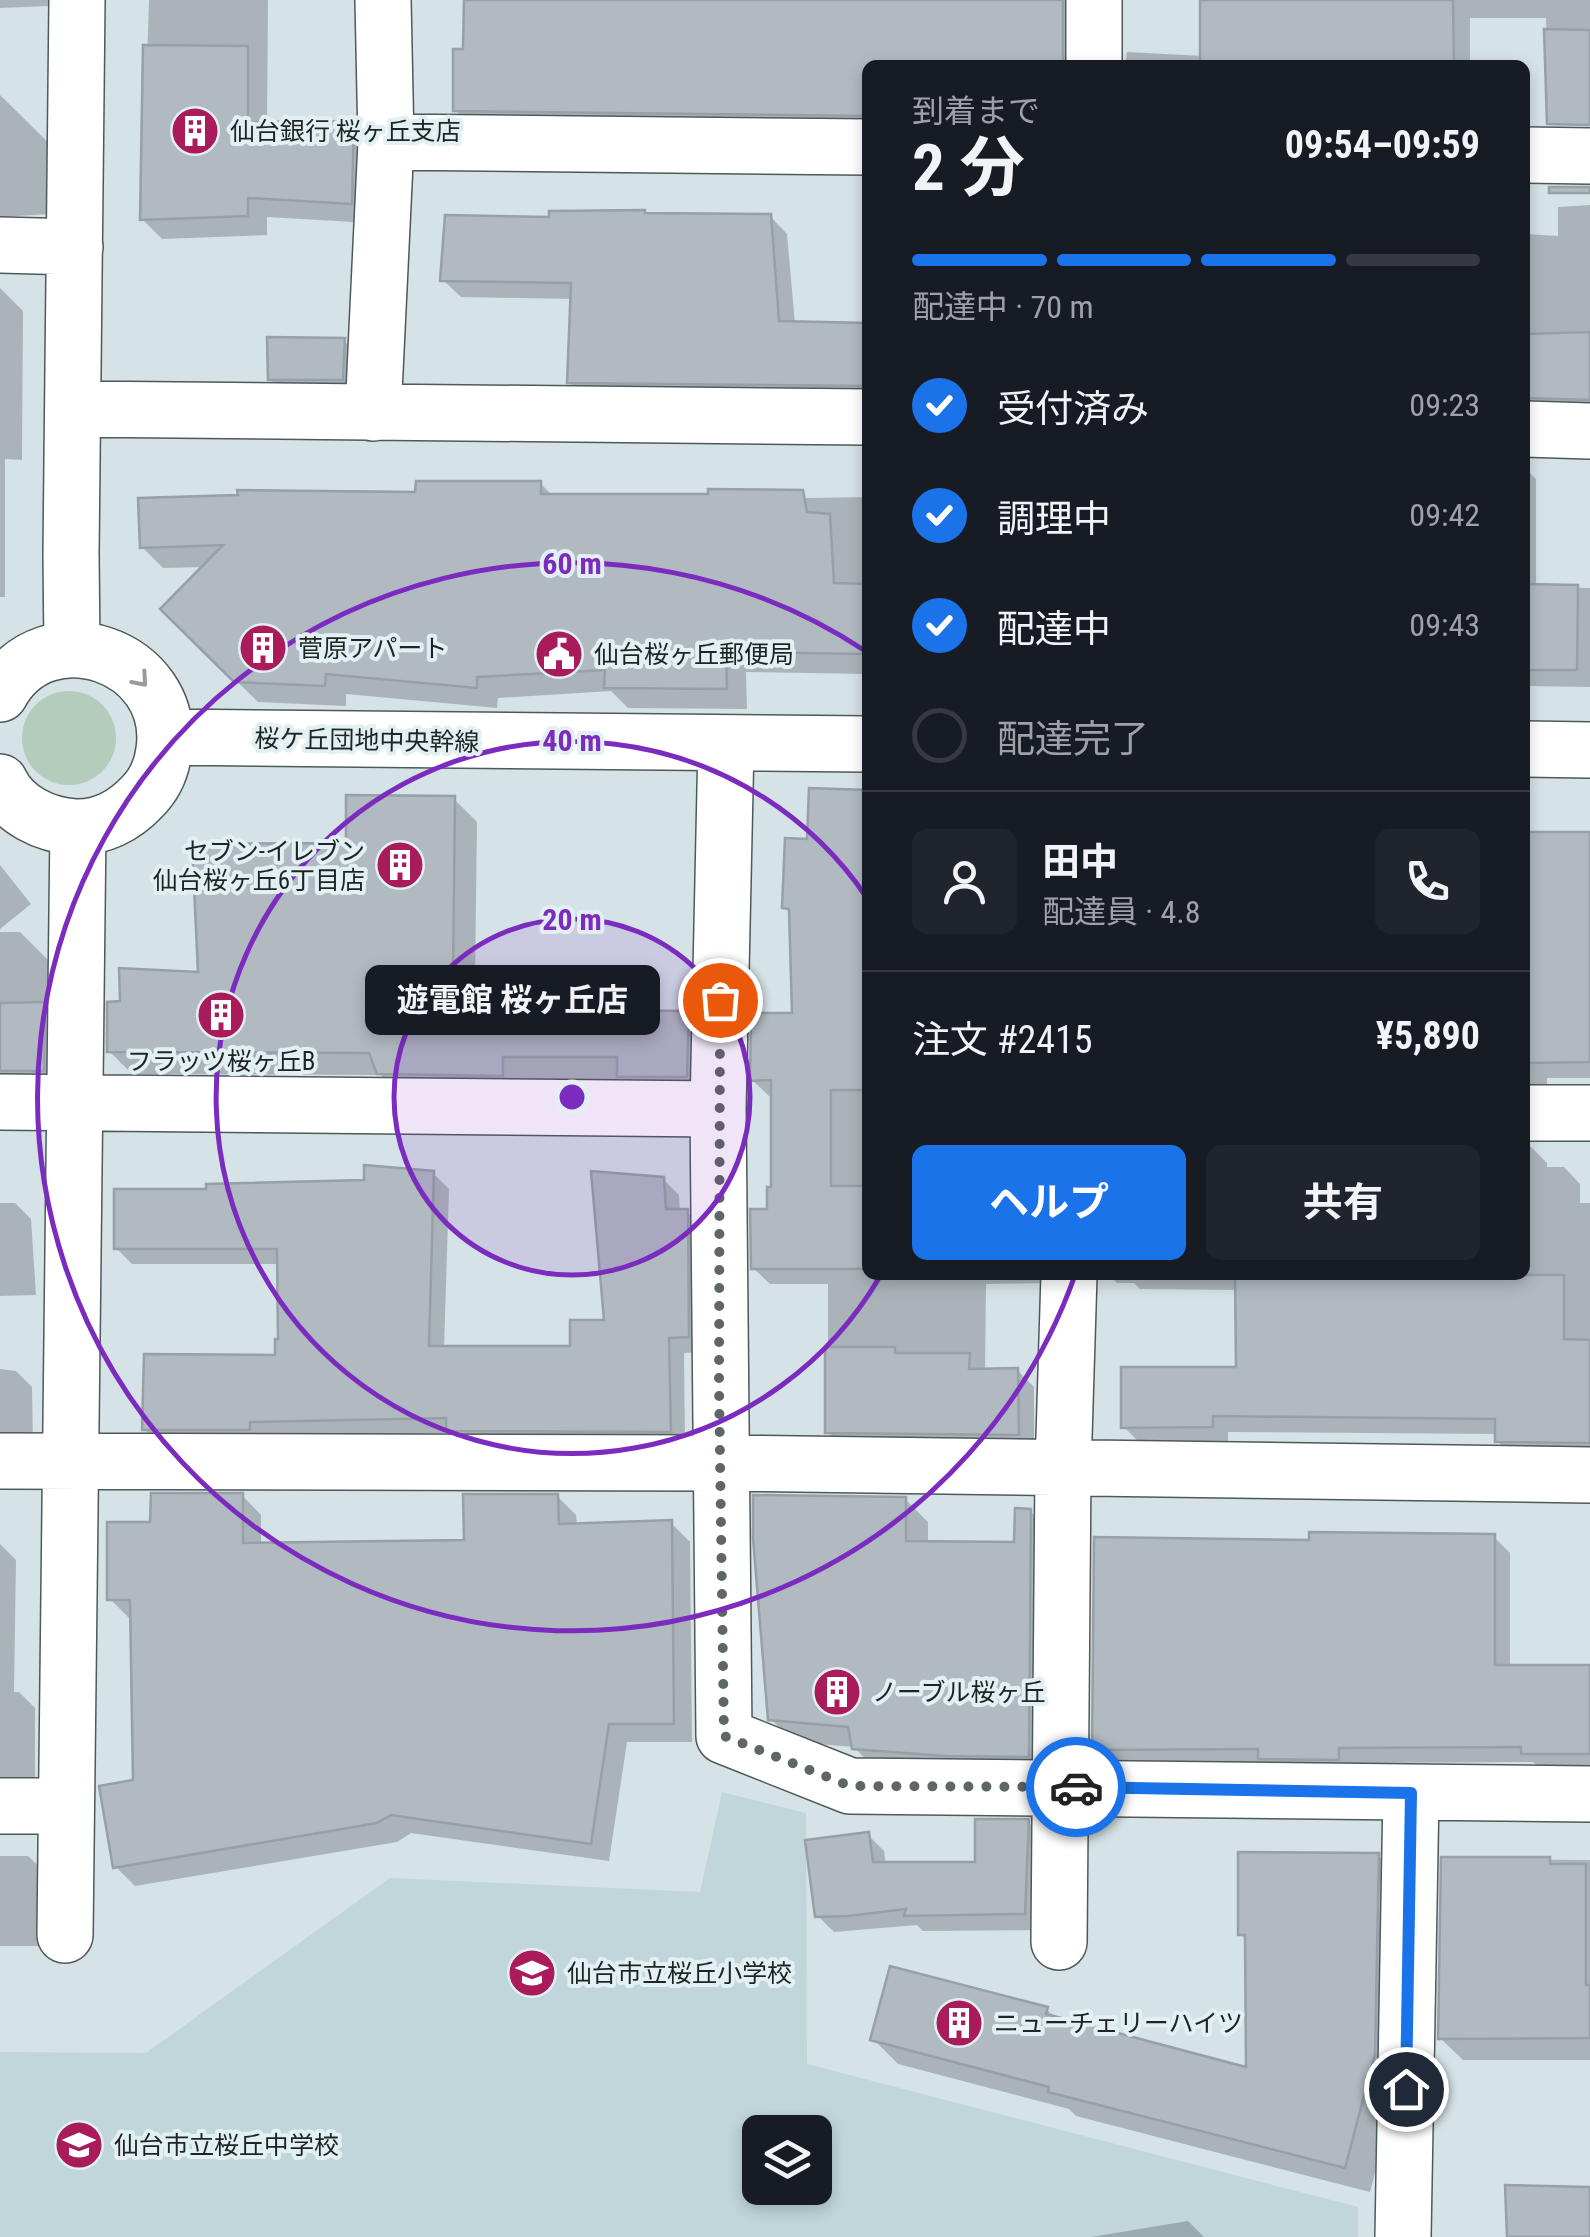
<!DOCTYPE html>
<html lang="ja">
<head>
<meta charset="utf-8">
<style>
	:root { --surface:#171b24; --page:#20242c; --text:#f1f3f6; --muted:#9ea1a6; --line:#363941; --accent:#1a73e8 }
	body { margin:0; font-family:"Roboto Condensed","Noto Sans JP",sans-serif; background:var(--page); color:var(--text); height:100vh; display:flex; flex-direction:column; font-size:38px; white-space:nowrap }
	* { box-sizing:border-box; margin:0 }
	p { font-size:32px; color:var(--muted) }
	.icon { flex:none; width:55px; height:55px; fill:none; stroke:currentColor; stroke-width:2; stroke-linecap:round; stroke-linejoin:round }
	.map { position:relative; flex:1; overflow:hidden }
	.details { position:absolute; left:862px; top:60px; width:668px; height:1220px; display:flex; flex-direction:column; background:var(--surface); border-radius:15px; box-shadow:0 5px 15px #0003 }
	.details>* { flex:none }
	.fabs { position:absolute; left:742px; top:2115px; display:grid; gap:20px }
	.fabs a { display:grid; place-items:center; width:90px; height:90px; border-radius:15px; background:var(--surface); box-shadow:0 5px 15px #0003; font-size:50px }
	.pin { position:absolute; display:grid; place-items:center; width:85px; height:85px; color:#fff; margin:-42px; border:5px solid #fff; border-radius:50%; box-shadow:0 2px 10px #0007 }
	.courier { position:absolute; display:grid; place-items:center; width:100px; height:100px; margin:-50px; border:8px solid #1a73e8; border-radius:50%; background:#fff; color:#222; box-shadow:0 2px 12px #0007 }
	.bubble { position:absolute; height:70px; border-radius:15px; background:var(--surface); box-shadow:0 5px 15px #0003; font-size:32px; font-weight:700; line-height:70px; text-align:center }
	.headline em { font-style:normal; font-weight:700 }
	.headline div { display:flex; flex-direction:column-reverse }
	.headline { display:flex; align-items:center; justify-content:space-between; height:170px; padding:0 50px }
	h1 { font-size:65px; font-weight:700; line-height:75px }
	.bar { display:grid; grid-template-columns:repeat(4,1fr); gap:15px 10px; align-content:center; height:120px; padding:0 50px }
	.bar i { height:12px; border-radius:8px; background:var(--line) }
	.bar .on { background:var(--accent) }
	.bar p { grid-column:span 4 }
	.line { display:flex; align-items:center; gap:25px; padding:0 50px; border-top:2px solid var(--line) }
	.line div { flex:1 }
	.round { display:grid; place-items:center; flex:none; width:105px; height:105px; border-radius:15px; background:var(--page) }
	ol { padding:0 50px; list-style:none }
	li { display:flex; align-items:center; gap:30px; height:110px }
	li p { margin-inline-start:auto }
	li .icon { padding:10px; border-radius:50%; background:var(--accent); color:#fff; stroke-width:4 }
	li:last-child { color:var(--muted) }
	li i { width:55px; height:55px; border:5px solid var(--line); border-radius:50% }
	.cta { display:flex; gap:20px; margin-top:auto; padding:20px 50px }
	.cta a { flex:1; height:115px; border-radius:15px; background:var(--accent); color:#fff; font-size:40px; font-weight:700; line-height:115px; text-align:center }
	.cta a+a { background:var(--page); color:var(--text) }
	.map>svg:first-child { display:block }
	.built { fill:#c0d6db; fill-rule:evenodd }
	.green { fill:#b3ccbc }
	.shadow { fill:#0003 }
	.building { fill:#b1bac1; stroke:#979fa7; stroke-width:2.5 }
	.lines { fill:none; stroke-linecap:round; stroke-linejoin:round }
	.minor-casing { stroke:#4e595c; stroke-width:58 }
	.minor { stroke:#fff; stroke-width:55 }
	.oneway { stroke:#9a9c9c }
	.done { stroke:#5e6668; stroke-width:10; stroke-dasharray:0 18 }
	.route { stroke:#1a73e8; stroke-width:12 }
	.ring { fill:none; stroke:#7b2cbf; stroke-width:5 }
	.labels { text-anchor:middle; stroke-width:8; stroke-linejoin:round; paint-order:stroke }
	.poi-label { font-size:25px; fill:#1e2324; stroke:#e2f0f3; text-anchor:start }
	.street-label { font-size:25px; fill:#1e2324; stroke:#e2f0f3 }
	.centre { fill:#7b2cbf; stroke:#e2f0f3; stroke-width:5 }
	.ring-label { font-size:30px; text-anchor:middle; font-weight:bold; fill:#7b2cbf; stroke:#e2f0f3; stroke-width:8; stroke-linejoin:round; paint-order:stroke }
</style>
</head>
<body>
<div class="map">
<svg width="1590" height="2237" viewBox="0 0 1590 2237">
	<rect width="100%" height="100%" fill="#d5e2e6"/>
	<!-- built -->
	<path class="built" d="M722 1792 806 1813 807 2064 1358 2207V2237H0V2052L146 2053 390 1878 700 1892ZM760 2132H815V2188H760Z"/>
	<!-- green -->
	<path class="green" d="M22 738a47 47 0 1 1 94 0a47 47 0 1 1-94 0Z"/>
	<!-- shadow -->
	<path class="shadow" d="M0 0H48V6L0 8Z
		M149 0H268L267 124 353 123 373 143 371 223 267 217V235L162 239 142 219Z
		M467 0H1087L1079 65H868V134L473 128 455 110 465 51Z
		M1202 0H1590V123L1549 106 1546 18H1470V65H1125L1127 52 1203 56Z
		M0 95 53 147 50 214 0 217Z
		M1590 205V416L1525 421V234L1558 236V207Z
		M647 215 770 216 787 234 795 324 868 326V402L587 399 569 382 573 299 461 297 443 280 552 220Z
		M0 288 23 311 22 460 5 459V597H0Z
		M344 341 360 357 359 396 287 395 270 379Z
		M1525 468 1536 479V587L1590 588V687L1525 686Z
		M540 483 553 496 620 501 868 497V674L746 672 747 709 628 708 611 691 498 698 497 708 346 694V706L258 702 163 609 205 567 163 568 142 547 417 495Z
		M868 793V1275H1058L1055 1283 986 1284 985 1371 1017 1370 1034 1387V1450L844 1448 828 1432V1284H770L753 1268 774 1189 773 1096H769L752 1080 794 1016 792 915 784 907 809 842Z
		M454 799 477 822 475 978 606 977 629 1000V1013L688 1014 711 1037 710 1100 643 1099 623 1079 525 1080V1098L402 1097 381 1075 132 1074 109 1051 122 1004 201 975 349 845Z
		M1525 834 1590 835V1078H1547V1097L1525 1103Z
		M0 865 31 904 0 929Z
		M0 932H20L52 964 74 1101 0 1113Z
		M1525 1146 1531 1147 1547 1163V1167H1564L1580 1184V1203H1590V1458L1514 1457 1497 1441V1434L1228 1432V1443H1140L1124 1427 1238 1369V1290L1140 1289 1134 1283H1117L1109 1275H1525Z
		M433 1173 449 1189 444 1349H572L606 1322 663 1179 679 1195 680 1212H687L702 1227 704 1352 684 1353 685 1446H464L452 1433 265 1437 160 1445 144 1429 278 1358 281 1342 279 1264H132L116 1248 209 1191 366 1183Z
		M0 1203H15L31 1219 36 1295 0 1296Z
		M0 1369 16 1371 32 1387 33 1445 0 1450Z
		M242 1495 261 1515V1545L466 1543 557 1496 576 1515 577 1526 671 1523 690 1542 692 1742H627L609 1861 411 1833 397 1842 135 1886 116 1867 136 1782 133 1618H129L110 1599 153 1524Z
		M905 1499 928 1522V1544L1017 1545 1030 1511 1053 1534 1051 1778 877 1771 854 1747 793 1742 771 1719Z
		M1494 1537 1510 1553V1667H1590V1769H1540L1533 1762 1355 1763 1354 1775 1111 1765 1094 1749 1311 1542Z
		M0 1544 16 1560 14 1692H19L35 1708V1779H0Z
		M1028 1822 1044 1838 1040 1930 923 1931 917 1925 834 1932 818 1916 868 1835 884 1851 886 1865 977 1864Z
		M1378 1855 1403 1880 1399 2081 1370 2192 1076 2116 1069 2109 898 2064 873 2039 1046 2009 1058 2020 1248 2070V1941L1240 1934Z
		M0 1856H28L45 1872 44 1946H0Z
		M1444 1859 1590 1860V2060H1463L1440 2038Z
		M1188 2221 1204 2237H1091Z"/>
	<!-- building -->
	<path class="building" d="M464 0H1063V65H868V116L453 111V49H463Z
		M1200 0H1453L1454 65H1200Z
		M1544 29 1590 30V125L1547 124Z
		M143 45 248 46V122L354 121 352 204 248 198V216L140 220Z
		M1549 187H1590V193H1549Z
		M645 210V213L771 214 779 321 868 323V386L567 383 571 283 440 281 445 215 549 217V211Z
		M1590 332V400L1527 398 1526 334Z
		M267 337 345 338 343 380H268Z
		M416 481H541V494H708V489L803 490 807 512 830 514 834 583 868 584V654L726 652 727 689 604 688 605 670 477 677V688L326 674 325 686 234 682 160 609 223 545 140 548 138 498 238 495 237 490 415 492Z
		M1525 584 1578 585 1577 670H1525Z
		M809 788 868 790V1090H831V1186H868V1269H751L750 1209H767V1187H771V1080L750 1081 751 1013H792L789 909 782 908 785 838 807 839Z
		M346 795 455 796 453 976 607 975 605 1010 689 1011 687 1077H617V1057H503V1076L377 1074 369 1053 107 1052V1002L120 1001 119 968 198 972 192 844 346 843Z
		M1525 832H1590V1062L1525 1063Z
		M45 1002 44 1071H0V1003Z
		M364 1165 434 1171 429 1346H570V1320H604L591 1171 664 1177 666 1209H688L689 1337 669 1338 671 1432 446 1431V1418L250 1422V1430H142L144 1354 275 1355V1339H278L277 1249H114V1189H206V1184L364 1180Z
		M1235 1275H1564V1339L1590 1340V1443L1495 1442V1419L1213 1416V1427L1121 1428V1367H1236Z
		M825 1347H895V1353H970L969 1369 1018 1368 1019 1435 825 1433Z
		M151 1493H243V1543L464 1540 463 1494H558L559 1524 672 1520 674 1724H609L591 1844 391 1815 377 1823 113 1868 99 1786 133 1780 130 1600H107V1522H150Z
		M753 1495 906 1497V1541L1014 1542 1015 1508 1031 1509 1029 1757 945 1756 852 1749 848 1727 768 1720 753 1538Z
		M1309 1532 1495 1534V1665H1590V1754H1521V1747L1339 1748V1760L1258 1759V1749L1092 1750 1094 1537 1309 1540Z
		M975 1819H1029L1025 1914 904 1916 906 1909 848 1916 815 1917 805 1840 869 1832 873 1862H975Z
		M1238 1852 1379 1853 1375 2054 1345 2168 1048 2092 1049 2087 870 2040 890 1966 1048 2007 1046 2014 1246 2067 1245 1935H1238Z
		M1441 1857H1550V1864H1586V1985H1590V2038L1438 2039Z
		M1505 2185 1590 2187V2237H1507Z"/>
	<g class="lines">
		<!-- minor casing -->
		<g class="minor-casing">
			<path id="minor" d="M1094 0V65
				M386 142 868 147
				M1525 155 1590 156
				M0 245 75 247
				M74 409 868 417
				M373 413 386 142 383 0
				M1525 429 1590 431
				M72 649 71 554 77 0
				M0 694C45 610 177 655 164 750 162 768 155 784 142 797 124 816 101 828 75 827 45 825 13 810 0 782
				M166 737 868 744
				M726 743 718 1109 724 1736 850 1786 1590 1794
				M1525 749 1590 750
				M0 1102 718 1109
				M1525 1113H1590
				M0 1461 719 1463 1590 1475
				M0 1806H66
				M65 1935 78 827
				M1059 1942 1063 1469 1069 1275
				M1403 2237 1411 1793"/>
		</g>
		<!-- minor -->
		<use href="#minor" class="minor"/>
	</g>
	<!-- one-way arrows -->
	<defs><path id="oneway-chevron" d="M-2-3.5L2.5 0L-2 3.5" fill="none" stroke-width="1.6" stroke-linecap="round" stroke-linejoin="round" transform="scale(2.5)"/></defs>
	<use class="oneway" href="#oneway-chevron" transform="translate(141 680) rotate(49)"/>
	<g class="lines">
		<!-- done -->
		<path class="done" d="M720 1000 719 1385 724 1736 850 1786 1076 1787"/>
		<!-- route -->
		<path class="route" d="M1076 1787 1411 1793 1406 2089"/>
	</g>
	<!-- distance rings -->
	<circle cx="572" cy="1097" r="178" fill="#7b2cbf" fill-opacity=".12"/>
	<g class="ring">
		<circle cx="572" cy="1097" r="178"/>
		<path d="M879 1278A356 356 0 1 1 867 898"/>
		<path d="M1075 1275A534 534 0 1 1 867 652"/>
	</g>
	<!-- icons -->
	<defs>
		<g id="building-disc" transform="scale(2.5)"><circle r="9.5" fill="#a91b5b" stroke="#e2f0f3"/><path d="M-4-6H4V6H1V3H-1V6H-4ZM-2.5-4.3h1.7v1.8h-1.7ZM.8-4.3h1.7v1.8H.8ZM-2.5-1h1.7V.8h-1.7ZM.8-1h1.7V.8H.8Z" fill="#fff"/></g>
		<g id="civic-disc" transform="scale(2.5)"><circle r="9.5" fill="#a91b5b" stroke="#e2f0f3"/><path d="M-.6-6.5H3V-4.5H.6V-3L4-1V1h2V6H-6V1h2V-1L-.6-3ZM-1.2 2.5V6h2.4V2.5Z" fill="#fff"/></g>
		<g id="school-disc" transform="scale(2.5)"><circle r="9.5" fill="#a91b5b" stroke="#e2f0f3"/><path d="M0-5L7-2L0 1L-7-2ZM-4 1L0 2.5L4 1V4Q0 6-4 4Z" fill="#fff"/></g>
	</defs>
	<g fill-rule="evenodd">
		<use href="#building-disc" x="195" y="131"/>
		<use href="#building-disc" x="263" y="648"/>
		<use href="#civic-disc" x="559" y="654"/>
		<use href="#building-disc" x="400" y="865"/>
		<use href="#building-disc" x="221" y="1015"/>
		<use href="#building-disc" x="837" y="1692"/>
		<use href="#school-disc" x="532" y="1973"/>
		<use href="#building-disc" x="959" y="2023"/>
		<use href="#school-disc" x="79" y="2145"/>
	</g>
	<g class="labels">
		<!-- poi labels -->
		<g class="poi-label">
			<text x="230" y="140">仙台銀行 桜ヶ丘支店</text>
			<text x="298" y="657">菅原アパート</text>
			<text x="594" y="663">仙台桜ヶ丘郵便局</text>
			<text x="365" y="860" text-anchor="end">セブン-イレブン<tspan x="365" dy="29">仙台桜ヶ丘6丁目店</tspan></text>
			<text x="221" y="1070" text-anchor="middle">フラッツ桜ヶ丘B</text>
			<text x="872" y="1701">ノーブル桜ヶ丘</text>
			<text x="567" y="1982">仙台市立桜丘小学校</text>
			<text x="994" y="2032">ニューチェリーハイツ</text>
			<text x="114" y="2154">仙台市立桜丘中学校</text>
		</g>
		<!-- street labels -->
		<g class="street-label">
			<text transform="translate(367 740) rotate(1)" y="9">桜ケ丘団地中央幹線</text>
		</g>
	</g>
	<circle cx="572" cy="1097" r="15" class="centre"/>
	<g class="ring-label">
		<text x="572" y="574">60 m</text>
		<text x="572" y="751">40 m</text>
		<text x="572" y="930">20 m</text>
	</g>
</svg>
<div class="fabs">
<a><svg class="icon" aria-label="layers" viewBox="0 0 24 24"><path d="M12 4l9 5-9 5-9-5zM3 14l9 5 9-5"/></svg></a>
</div>
<div class="pin" style="left:720px;top:1000px;background:#ea580c"><svg class="icon" aria-label="bag" viewBox="0 0 24 24"><path d="M5 8h14l-1 12H6zM9 8a3 3 0 0 1 6 0"/></svg></div>
<div class="pin" style="left:1406px;top:2089px;background:#1f2937"><svg class="icon" aria-label="home" viewBox="0 0 24 24"><path d="M3 11l9-7 9 7M6 9v11h12V9"/></svg></div>
<div class="courier" style="left:1076px;top:1787px"><svg class="icon" aria-label="car" viewBox="0 0 24 24"><path d="M5 17H2v-5l4-1 3-4h7l3 4 3 1v5h-3M9 17h6M6 11h13"/><circle cx="7" cy="17" r="2"/><circle cx="17" cy="17" r="2"/></svg></div>
<div class="bubble" style="left:365px;top:965px;width:295px">遊電館 桜ヶ丘店</div>
<section class="details">
<div class="headline"><div><h1>2 分</h1><p>到着まで</p></div><em>09:54–09:59</em></div>
<div class="bar"><i class="on"></i><i class="on"></i><i class="on"></i><i></i><p>配達中 · 70 m</p></div>
<ol>
<li><svg class="icon" aria-label="check" viewBox="0 0 24 24"><path d="M5 12l5 5 9-10"/></svg>受付済み<p>09:23</p></li>
<li><svg class="icon" aria-label="check" viewBox="0 0 24 24"><path d="M5 12l5 5 9-10"/></svg>調理中<p>09:42</p></li>
<li><svg class="icon" aria-label="check" viewBox="0 0 24 24"><path d="M5 12l5 5 9-10"/></svg>配達中<p>09:43</p></li>
<li><i></i>配達完了</li>
</ol>
<div class="line" style="height:180px"><a class="round"><svg class="icon" aria-label="person" viewBox="0 0 24 24"><circle cx="12" cy="8" r="4"/><path d="M4 21q1-7 8-7t8 7"/></svg></a><div><b>田中</b><p>配達員 · 4.8</p></div><a class="round"><svg class="icon" aria-label="phone" viewBox="0 0 24 24"><path d="M5 4h4l2 5-3 2q2 4 5 5l2-3 5 2v4C11 20 4 13 5 4z"/></svg></a></div>
<div class="line" style="height:130px"><div>注文 #2415</div><b>¥5,890</b></div>
<div class="cta"><a>ヘルプ</a><a>共有</a></div>
</section>
</div>
</body>
</html>
